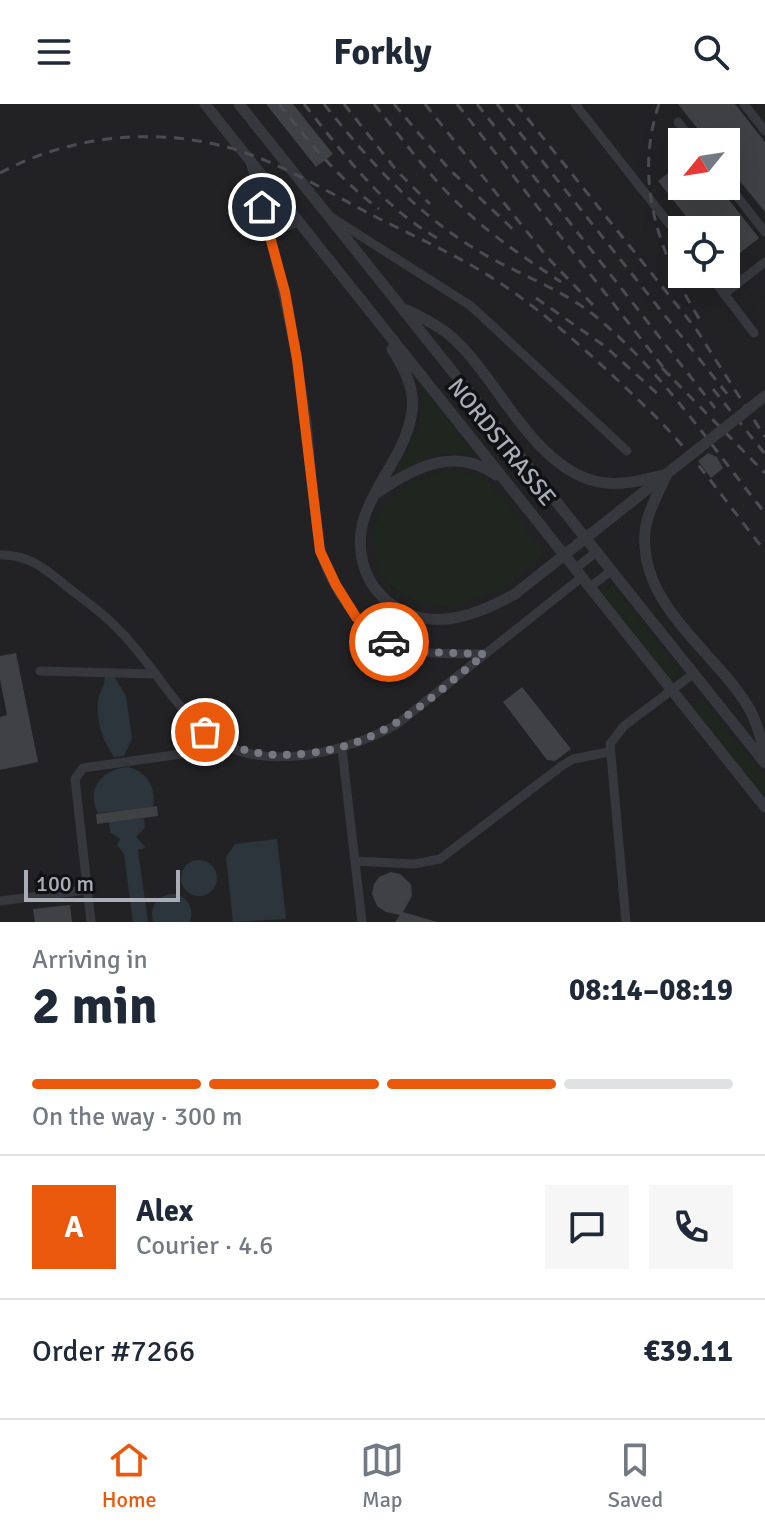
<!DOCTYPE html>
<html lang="en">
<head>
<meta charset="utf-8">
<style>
	:root { --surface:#fff; --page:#f6f6f7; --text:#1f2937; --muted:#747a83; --line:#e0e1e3; --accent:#ea580c }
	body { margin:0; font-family:Signika,sans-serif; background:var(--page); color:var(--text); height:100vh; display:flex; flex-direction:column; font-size:30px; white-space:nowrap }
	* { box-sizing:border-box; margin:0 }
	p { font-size:26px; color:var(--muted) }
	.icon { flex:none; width:44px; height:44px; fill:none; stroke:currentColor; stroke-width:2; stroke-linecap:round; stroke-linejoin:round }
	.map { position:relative; height:818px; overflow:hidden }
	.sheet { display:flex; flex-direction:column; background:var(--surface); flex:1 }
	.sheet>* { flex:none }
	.needle { width:52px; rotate:240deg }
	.controls { position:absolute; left:668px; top:24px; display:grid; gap:16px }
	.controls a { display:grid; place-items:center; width:72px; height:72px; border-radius:0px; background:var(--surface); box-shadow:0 8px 32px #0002; font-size:40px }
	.scale { position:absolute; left:24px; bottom:20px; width:156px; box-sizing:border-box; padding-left:8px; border:4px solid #a8adb8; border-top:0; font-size:22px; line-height:28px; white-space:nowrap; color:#a8adb8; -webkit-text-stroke:6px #111113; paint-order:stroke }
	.pin { position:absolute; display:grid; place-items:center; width:68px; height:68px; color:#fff; margin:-34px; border:4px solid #fff; border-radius:50%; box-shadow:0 2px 8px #0007 }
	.courier { position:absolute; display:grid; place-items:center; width:80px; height:80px; margin:-40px; border:6px solid #ea580c; border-radius:50%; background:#fff; color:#222; box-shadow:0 2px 10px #0007 }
	.summary em { font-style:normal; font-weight:700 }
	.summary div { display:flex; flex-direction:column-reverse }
	.summary { display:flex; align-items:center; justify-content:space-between; height:136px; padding:0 32px }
	h1 { font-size:52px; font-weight:700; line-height:60px }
	.bar { display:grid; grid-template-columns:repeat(4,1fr); gap:12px 8px; align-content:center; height:96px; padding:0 32px }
	.bar i { height:10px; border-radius:6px; background:var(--line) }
	.bar .active { background:var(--accent) }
	.bar p { grid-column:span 4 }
	.line { display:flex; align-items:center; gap:20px; padding:0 32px; border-top:2px solid var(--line) }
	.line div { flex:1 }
	.round { display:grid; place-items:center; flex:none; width:84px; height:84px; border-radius:0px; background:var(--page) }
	header { display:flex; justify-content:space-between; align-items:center; height:104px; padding:0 32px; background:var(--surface); font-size:36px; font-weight:700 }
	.tab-bar { display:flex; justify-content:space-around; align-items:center; height:112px; border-top:2px solid var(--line); background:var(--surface); font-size:22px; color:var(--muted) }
	.tab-bar a { display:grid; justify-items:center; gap:4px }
	.tab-bar .active { color:var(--accent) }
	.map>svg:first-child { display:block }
	.built { fill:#222225; fill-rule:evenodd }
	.green { fill:#1e261f }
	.water { fill:#2c353c }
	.building { fill:#404145 }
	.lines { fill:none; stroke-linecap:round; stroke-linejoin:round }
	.minor { stroke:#37383d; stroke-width:9 }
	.tertiary { stroke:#37383d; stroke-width:11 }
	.rail { stroke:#4a4c52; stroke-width:3; stroke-dasharray:10 8; stroke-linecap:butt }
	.tertiary-bridge { stroke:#37383d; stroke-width:11 }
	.done { stroke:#757880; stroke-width:8; stroke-dasharray:0 14.4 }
	.route { stroke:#ea580c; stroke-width:10 }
	.labels { text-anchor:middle; stroke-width:7; stroke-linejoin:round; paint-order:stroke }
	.street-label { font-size:24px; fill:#a8adb8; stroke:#111113 }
</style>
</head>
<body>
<header><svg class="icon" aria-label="menu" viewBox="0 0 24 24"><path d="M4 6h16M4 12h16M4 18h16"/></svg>Forkly<svg class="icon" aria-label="search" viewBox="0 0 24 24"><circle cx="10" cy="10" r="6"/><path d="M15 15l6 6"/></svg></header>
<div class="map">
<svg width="765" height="818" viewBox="0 0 765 818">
	<rect width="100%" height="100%" fill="#161618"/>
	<!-- built -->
	<path class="built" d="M0 0H765V818H0ZM682 38H726V82H682ZM682 126H726V170H682Z"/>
	<!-- green -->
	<path class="green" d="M420 279 474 350C445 344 416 358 391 373 410 343 426 317 420 279Z
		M457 365 486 375 545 449C528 463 511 479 491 489 372 547 315 386 457 365Z
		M612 480 682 568 671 576 601 489Z
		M702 594 765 671V694L692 602Z"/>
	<!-- water -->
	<path class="water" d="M105 572H114L126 592 132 634 124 652 114 653C103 637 96 618 98 597 99 588 105 582 105 572Z
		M129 663C148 669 156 683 153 703L98 709C85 684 104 664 129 663Z
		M144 714 145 723 136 733 144 741 145 744 138 746 148 818H133L124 750 117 741 120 735 110 728 109 718Z
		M277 735 286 815 233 818 226 753 235 740Z
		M181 774a18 18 0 1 1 36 0a18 18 0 1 1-36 0Z
		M175 790C189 794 194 804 190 818H153C149 801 158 790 175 790Z"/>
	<!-- building -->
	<path class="building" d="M266 0H293L333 50 316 63Z
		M678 0H735L765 38V108L726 60V38H708Z
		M682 58V82H718L759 134 726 160V126H697L658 77Z
		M708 349 717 353 723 364 711 374 698 357Z
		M16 549 38 658 0 666V613L7 611 0 575V552Z
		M522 583 571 645 555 657 547 656 503 598Z
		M157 702 158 712 97 720 96 710Z
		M391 768 400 770 411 780 412 792 403 808 437 818H395L400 811 386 808 377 802 372 790 374 780 379 773Z
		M70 801 72 818H35L33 805Z"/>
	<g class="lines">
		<!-- minor -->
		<path class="minor" d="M575 0 682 136
			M744 0 765 27
			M678 18 694 38
			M250 57C273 142 293 225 306 312 312 355 311 401 320 444 326 473 351 513 374 530 405 554 449 549 485 550
			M726 78 765 128
			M331 113 471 202 627 347
			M269 129 298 118
			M709 170 754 229
			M724 190 765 158
			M0 451C30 450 48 467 70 485 85 497 103 509 117 524 149 555 171 598 204 627 256 673 343 649 396 621L582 473
			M575 465 596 448
			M590 483 611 467
			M40 567 156 570
			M342 645 362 818
			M355 757 414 760 440 755 563 661 573 655 609 648
			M0 797 86 786
			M91 818 75 675 83 664 181 650 205 628
			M626 818 610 640 624 622 693 570"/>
		<!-- tertiary -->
		<path class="tertiary" d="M205 0 765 703
			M239 0 765 659
			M407 206C423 214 441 223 454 235 500 277 537 372 606 379 627 381 647 375 667 370
			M392 245C404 264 415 284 412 307 405 363 347 400 363 459 368 479 382 496 400 506 438 527 481 509 515 490
			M667 370C659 388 647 408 645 428 639 503 717 548 750 606 757 618 760 634 765 647
			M377 389C414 363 455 342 496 371"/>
		<!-- rail -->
		<path class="rail" d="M279 0C310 39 339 75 379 105
			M304 0C344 50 381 102 437 134
			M324 0C368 55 411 105 472 143 511 168 557 182 594 211 661 266 711 342 765 409
			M344 0 397 67 430 100
			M374 0C404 37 432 76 467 108 496 135 528 156 561 178
			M394 0 448 64 518 130
			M425 0 548 154 594 202
			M457 0 670 272
			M477 0 715 304
			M497 0 728 291
			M516 0 696 225 765 333
			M659 0C633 77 659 150 700 216
			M0 69C71 30 163 22 240 47 286 62 328 88 370 110 411 131 455 150 494 175 550 211 602 261 650 307 693 349 728 401 765 447
			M536 194 606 243 661 293
			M662 264 765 369
			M713 285 765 350"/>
		<!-- tertiary-bridge -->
		<path class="tertiary-bridge" d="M515 490 765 292"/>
	</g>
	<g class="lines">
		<!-- done -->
		<path class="done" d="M205 628C245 650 266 654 311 649 388 639 427 596 485 550L419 548 389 538"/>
		<!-- route -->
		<path class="route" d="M262 103 285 188 297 255 320 447 336 481 356 513 375 531 389 538"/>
	</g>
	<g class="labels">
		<!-- street labels -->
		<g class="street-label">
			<text transform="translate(502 338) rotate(51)" y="8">NORDSTRASSE</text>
		</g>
	</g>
</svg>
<div class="controls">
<a><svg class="needle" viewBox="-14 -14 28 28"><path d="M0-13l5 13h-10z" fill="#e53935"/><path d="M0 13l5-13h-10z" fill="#747a83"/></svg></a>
<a><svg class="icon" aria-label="locate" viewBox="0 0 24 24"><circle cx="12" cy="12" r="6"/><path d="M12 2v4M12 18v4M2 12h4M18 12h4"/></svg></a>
</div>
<div class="scale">100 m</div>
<div class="pin" style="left:205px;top:628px;background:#ea580c"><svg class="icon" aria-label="bag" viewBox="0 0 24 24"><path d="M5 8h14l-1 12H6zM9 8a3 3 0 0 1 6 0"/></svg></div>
<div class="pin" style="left:262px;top:103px;background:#1f2937"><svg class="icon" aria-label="home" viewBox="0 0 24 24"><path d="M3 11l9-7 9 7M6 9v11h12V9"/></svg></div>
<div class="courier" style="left:389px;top:538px"><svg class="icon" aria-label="car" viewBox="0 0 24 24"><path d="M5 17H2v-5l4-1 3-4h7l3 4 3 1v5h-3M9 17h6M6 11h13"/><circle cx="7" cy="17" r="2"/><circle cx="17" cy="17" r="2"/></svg></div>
</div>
<section class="sheet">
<div class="summary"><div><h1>2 min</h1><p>Arriving in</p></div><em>08:14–08:19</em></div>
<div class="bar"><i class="active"></i><i class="active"></i><i class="active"></i><i></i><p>On the way · 300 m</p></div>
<div class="line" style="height:144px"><b class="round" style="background:var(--accent);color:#fff">A</b><div><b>Alex</b><p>Courier · 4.6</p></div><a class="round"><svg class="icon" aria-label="chat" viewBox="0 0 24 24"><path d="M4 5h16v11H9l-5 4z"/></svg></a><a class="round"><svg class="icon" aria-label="phone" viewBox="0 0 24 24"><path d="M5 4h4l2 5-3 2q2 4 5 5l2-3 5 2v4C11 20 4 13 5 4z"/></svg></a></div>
<div class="line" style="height:104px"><div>Order #7266</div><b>€39.11</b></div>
</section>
<nav class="tab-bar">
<a class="active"><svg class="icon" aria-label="home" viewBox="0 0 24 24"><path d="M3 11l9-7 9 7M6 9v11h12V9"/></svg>Home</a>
<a><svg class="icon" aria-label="map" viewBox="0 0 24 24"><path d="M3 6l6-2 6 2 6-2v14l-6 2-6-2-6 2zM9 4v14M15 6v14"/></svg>Map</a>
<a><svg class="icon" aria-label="saved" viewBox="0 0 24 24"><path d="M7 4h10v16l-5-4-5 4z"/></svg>Saved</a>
</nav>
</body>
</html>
